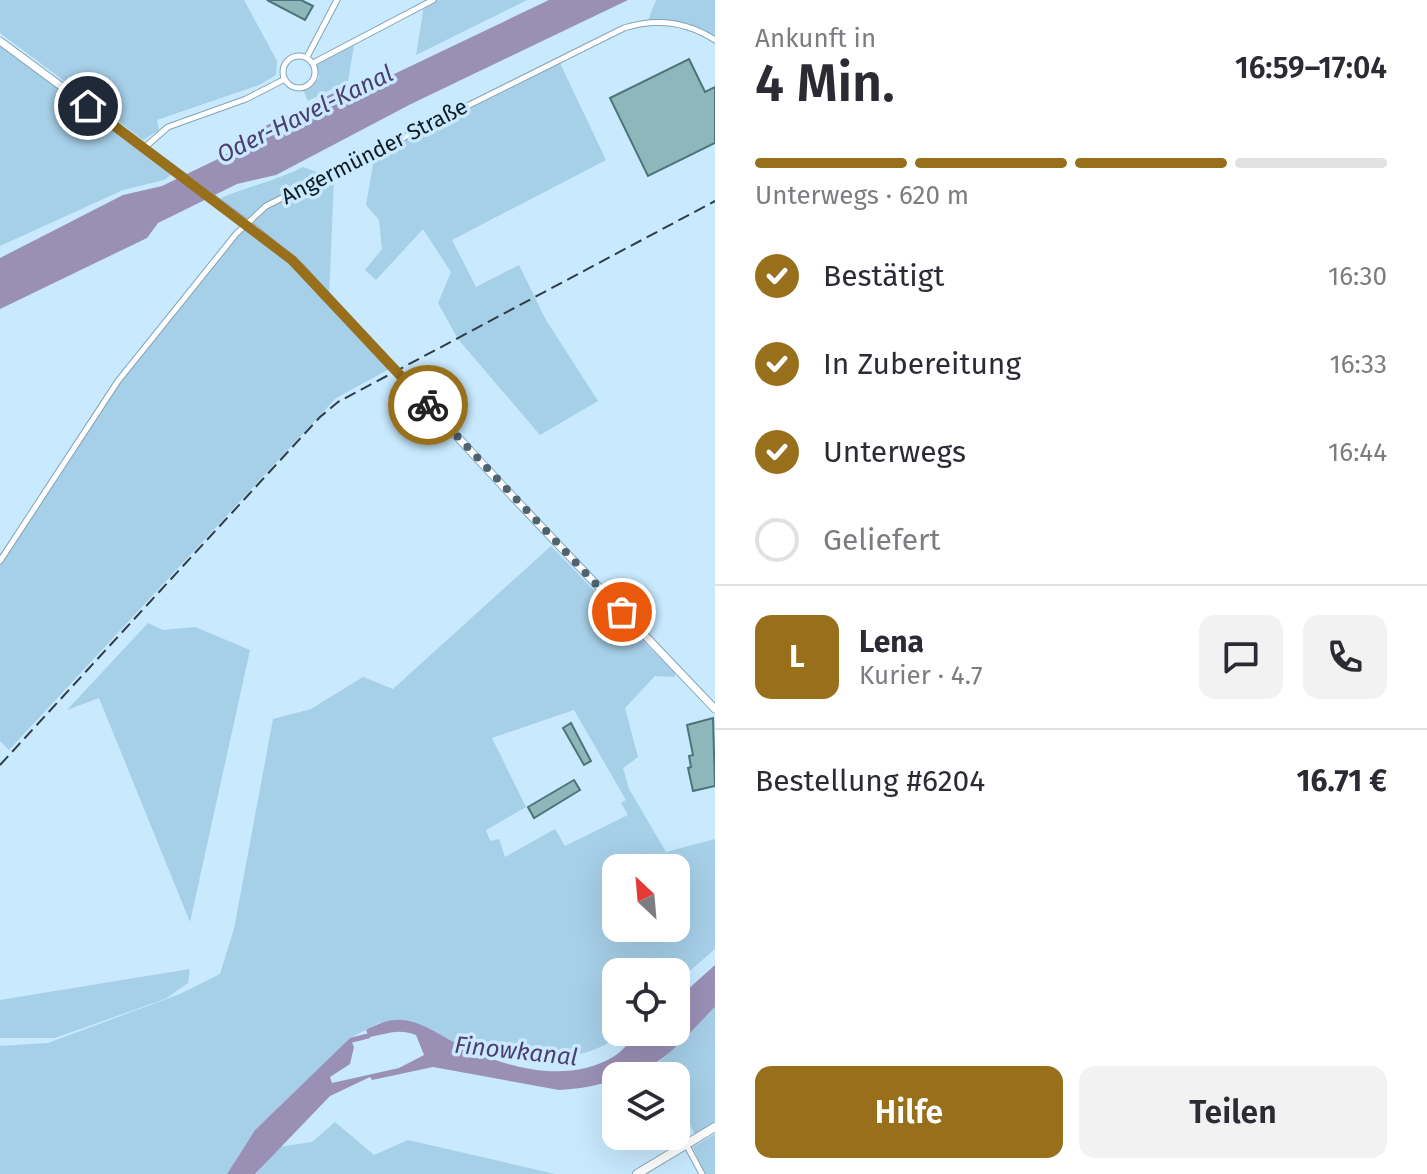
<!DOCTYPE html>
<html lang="de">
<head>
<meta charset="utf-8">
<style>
	:root { --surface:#fff; --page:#f2f2f3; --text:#2b2b33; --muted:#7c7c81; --line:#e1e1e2; --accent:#986f1b }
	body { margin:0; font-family:"Fira Sans",sans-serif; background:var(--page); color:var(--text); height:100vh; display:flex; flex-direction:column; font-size:30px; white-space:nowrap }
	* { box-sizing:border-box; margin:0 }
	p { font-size:26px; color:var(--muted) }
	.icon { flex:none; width:44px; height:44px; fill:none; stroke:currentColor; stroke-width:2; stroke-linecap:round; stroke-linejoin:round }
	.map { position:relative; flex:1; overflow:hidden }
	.side { display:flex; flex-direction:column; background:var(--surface); width:712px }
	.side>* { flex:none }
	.needle { width:52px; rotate:334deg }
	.controls { position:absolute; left:602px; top:854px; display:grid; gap:16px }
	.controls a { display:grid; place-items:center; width:88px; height:88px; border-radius:16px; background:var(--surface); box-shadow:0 8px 32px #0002; font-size:40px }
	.pin { position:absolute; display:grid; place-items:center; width:68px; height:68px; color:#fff; margin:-34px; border:4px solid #fff; border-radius:50%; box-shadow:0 2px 8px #0007 }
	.courier { position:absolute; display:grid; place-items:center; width:80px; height:80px; margin:-40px; border:6px solid #986f1b; border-radius:50%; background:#fff; color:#222; box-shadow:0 2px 10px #0007 }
	.head em { font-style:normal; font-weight:600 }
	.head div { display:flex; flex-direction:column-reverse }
	.head { display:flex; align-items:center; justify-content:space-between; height:136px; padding:0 40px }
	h1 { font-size:52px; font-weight:600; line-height:60px }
	.bar { display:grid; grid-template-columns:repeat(4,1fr); gap:12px 8px; align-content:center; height:96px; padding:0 40px }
	.bar i { height:10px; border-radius:6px; background:var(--line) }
	.bar .selected { background:var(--accent) }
	.bar p { grid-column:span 4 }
	.line { display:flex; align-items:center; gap:20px; padding:0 40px; border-top:2px solid var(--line) }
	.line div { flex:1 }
	.round { display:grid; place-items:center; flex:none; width:84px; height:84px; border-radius:16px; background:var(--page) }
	ol { padding:0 40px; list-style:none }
	li { display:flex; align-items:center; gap:24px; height:88px }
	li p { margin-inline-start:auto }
	li .icon { padding:8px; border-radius:50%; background:var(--accent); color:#fff; stroke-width:4 }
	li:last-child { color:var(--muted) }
	li i { width:44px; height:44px; border:4px solid var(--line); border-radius:50% }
	.primary-button { display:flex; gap:16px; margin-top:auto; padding:16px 40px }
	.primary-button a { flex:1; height:92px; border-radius:16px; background:var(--accent); color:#fff; font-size:32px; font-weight:600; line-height:92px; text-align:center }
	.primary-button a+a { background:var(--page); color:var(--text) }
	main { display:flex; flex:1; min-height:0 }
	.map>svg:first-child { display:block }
	.green { fill:#a6cfe8; fill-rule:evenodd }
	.water { fill:#9a90b6 }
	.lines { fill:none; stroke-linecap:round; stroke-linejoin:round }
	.canal { stroke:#9a90b6; stroke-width:5 }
	.building { fill:#8db7bb; stroke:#4d7579; stroke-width:2 }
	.street-casing { stroke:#84a4b7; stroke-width:7 }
	.secondary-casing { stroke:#84a4b7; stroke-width:9 }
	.primary-casing { stroke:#84a4b7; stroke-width:10 }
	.street { stroke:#fff; stroke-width:5 }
	.secondary { stroke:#fff; stroke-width:7 }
	.primary { stroke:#fff; stroke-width:8 }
	.rail { stroke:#2e3e48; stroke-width:2; stroke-dasharray:12 6; stroke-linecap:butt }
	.done { stroke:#4f636f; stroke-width:8; stroke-dasharray:0 14.4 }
	.route { stroke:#986f1b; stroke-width:10 }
	.labels { text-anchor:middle; stroke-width:7; stroke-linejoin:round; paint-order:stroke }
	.street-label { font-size:22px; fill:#0e1b22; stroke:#c8e9fe }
	.water-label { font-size:24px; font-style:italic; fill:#4e3e72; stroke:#c8e9fe }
</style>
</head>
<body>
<main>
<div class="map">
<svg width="715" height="1174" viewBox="0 0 715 1174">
	<rect width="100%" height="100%" fill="#c8e9fe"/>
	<!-- green -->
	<path class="green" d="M0 0H244L277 61 276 75 259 85 157 120 159 130 143 140 0 33Z
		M425 0H527L416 55Z
		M656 0H715V41L688 27 647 23Z
		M0 43 174 173 164 180 123 190 0 246Z
		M354 45 348 81 308 101 303 90 308 89 319 78 317 64Z
		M558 59 606 160 452 240 476 287 519 265 546 320 598 401 540 435 458 339 438 303 451 272 423 229 376 280 365 270 382 249 379 220 366 205 375 153Z
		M303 167 334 178 329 297 393 367 336 398 9 750 0 741V561L93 416 205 271 246 224 215 201C244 187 274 182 303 167Z
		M551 546 616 613 618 622 626 625 676 673 674 677 655 676 625 708 638 757 623 768 629 789 666 852 715 839V949L676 983V972H616V1032H623C587 1065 532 1061 487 1045L481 1056 419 1024 379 1023 350 1038 255 1130 227 1174H0V1046L48 1043 180 994 220 974 234 929 273 719 311 709 363 677 393 689ZM574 710 626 800 621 803 628 815 565 846 555 829 505 857 499 839 490 841 486 830 526 807 492 738ZM616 868H676V928H616Z
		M148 623 163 630 195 627 250 650 190 922 99 698 67 710Z
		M190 969 188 983 165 999 55 1038H0V1000Z
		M715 1007V1123L695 1135 676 1097V1076H666L659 1062Z
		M335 1122 374 1155 408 1140 555 1174H256L278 1147 312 1142Z
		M715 1134V1174H704L693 1147Z"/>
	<!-- water -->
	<path class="water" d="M549 0H628L411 104 276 175 237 184 158 223 147 238 0 309V258L123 195 162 186 224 156 255 131 350 85 392 75Z
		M715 965V1007C688 1033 657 1076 616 1076V1079C598 1086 578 1089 559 1090L433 1067 372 1080 370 1077 330 1096 255 1174H227L255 1130 350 1038 354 1047 350 1064 330 1077 332 1083 399 1068 424 1055 416 1035C398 1028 387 1034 369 1037L366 1030C378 1024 389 1019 402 1020 421 1021 441 1036 458 1044 502 1067 566 1085 613 1057 623 1051 631 1040 640 1032H676V1000Z"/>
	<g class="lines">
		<!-- canal -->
		<path class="canal" d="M352 1040 368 1036"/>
	</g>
	<!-- building -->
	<path class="building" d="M267 0H301L313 6 305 20Z
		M689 59 705 92 715 87V143L648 176 610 98Z
		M713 718 715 786 693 791 688 768 691 767 689 756 693 755 687 725Z
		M571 723 591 761 584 765 563 728Z
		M574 780 580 790 534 818 528 807Z"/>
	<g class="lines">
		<!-- street casing -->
		<g class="street-casing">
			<path id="street" d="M283 72a16 16 0 1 1 32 0a16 16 0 1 1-32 0Z
				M307 57 337 0
				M313 63 433 0
				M144 148 168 127 246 99 285 79
				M0 561 118 381 236 234 266 206 624 28C656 18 687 22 715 40
				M686 1144 702 1174"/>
		</g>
		<!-- secondary casing -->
		<g class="secondary-casing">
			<path id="secondary" d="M0 41 254 229 302 269 513 497 715 709"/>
		</g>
		<!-- primary casing -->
		<g class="primary-casing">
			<path id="primary" d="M637 1174 715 1127"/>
		</g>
		<!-- street -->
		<use href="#street" class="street"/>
		<!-- secondary -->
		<use href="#secondary" class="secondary"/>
		<!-- primary -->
		<use href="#primary" class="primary"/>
		<!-- rail -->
		<path class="rail" d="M0 765 320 417 338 402 715 201"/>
	</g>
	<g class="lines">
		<!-- done -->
		<path class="done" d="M428 405 622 612"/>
		<!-- route -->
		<path class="route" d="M88 106 292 260 428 405"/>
	</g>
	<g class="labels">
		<!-- street labels -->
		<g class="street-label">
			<text transform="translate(374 151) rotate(-27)" y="8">Angermünder Straße</text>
		</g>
		<!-- water labels -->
		<g class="water-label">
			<text transform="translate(305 114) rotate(-26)" y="8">Oder-Havel-Kanal</text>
			<text transform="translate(516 1051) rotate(6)" y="8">Finowkanal</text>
		</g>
	</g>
</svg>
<div class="controls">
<a><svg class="needle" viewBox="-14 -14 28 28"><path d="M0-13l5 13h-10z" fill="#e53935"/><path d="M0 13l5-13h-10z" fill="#7c7c81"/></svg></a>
<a><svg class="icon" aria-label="locate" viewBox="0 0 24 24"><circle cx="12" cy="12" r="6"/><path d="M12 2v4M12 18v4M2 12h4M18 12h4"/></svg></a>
<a><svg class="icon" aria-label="layers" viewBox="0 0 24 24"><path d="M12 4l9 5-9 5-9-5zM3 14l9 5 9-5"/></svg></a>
</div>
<div class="pin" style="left:622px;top:612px;background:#ea580c"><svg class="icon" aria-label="bag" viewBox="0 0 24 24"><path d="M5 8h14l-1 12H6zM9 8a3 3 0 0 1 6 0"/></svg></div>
<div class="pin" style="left:88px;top:106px;background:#1f2937"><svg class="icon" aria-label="home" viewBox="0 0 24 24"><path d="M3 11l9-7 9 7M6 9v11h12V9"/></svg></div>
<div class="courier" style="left:428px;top:405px"><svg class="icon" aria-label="bike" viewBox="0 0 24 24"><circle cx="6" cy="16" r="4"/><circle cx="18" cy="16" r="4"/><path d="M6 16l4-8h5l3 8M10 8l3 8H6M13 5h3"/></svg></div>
</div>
<section class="side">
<div class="head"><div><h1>4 Min.</h1><p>Ankunft in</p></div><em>16:59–17:04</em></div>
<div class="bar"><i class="selected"></i><i class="selected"></i><i class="selected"></i><i></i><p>Unterwegs · 620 m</p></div>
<ol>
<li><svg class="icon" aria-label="check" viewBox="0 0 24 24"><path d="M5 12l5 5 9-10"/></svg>Bestätigt<p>16:30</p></li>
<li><svg class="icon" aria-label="check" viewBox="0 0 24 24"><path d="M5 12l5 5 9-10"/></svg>In Zubereitung<p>16:33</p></li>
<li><svg class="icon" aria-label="check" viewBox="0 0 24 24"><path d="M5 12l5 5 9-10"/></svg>Unterwegs<p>16:44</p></li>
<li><i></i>Geliefert</li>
</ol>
<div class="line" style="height:144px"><b class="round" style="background:var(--accent);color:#fff">L</b><div><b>Lena</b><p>Kurier · 4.7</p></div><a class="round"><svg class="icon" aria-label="chat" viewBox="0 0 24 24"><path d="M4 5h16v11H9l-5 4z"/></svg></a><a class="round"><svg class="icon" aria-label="phone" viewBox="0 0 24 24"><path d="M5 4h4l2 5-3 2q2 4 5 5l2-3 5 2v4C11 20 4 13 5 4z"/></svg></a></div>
<div class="line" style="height:104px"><div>Bestellung #6204</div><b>16.71 €</b></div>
<div class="primary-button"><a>Hilfe</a><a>Teilen</a></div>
</section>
</main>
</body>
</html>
